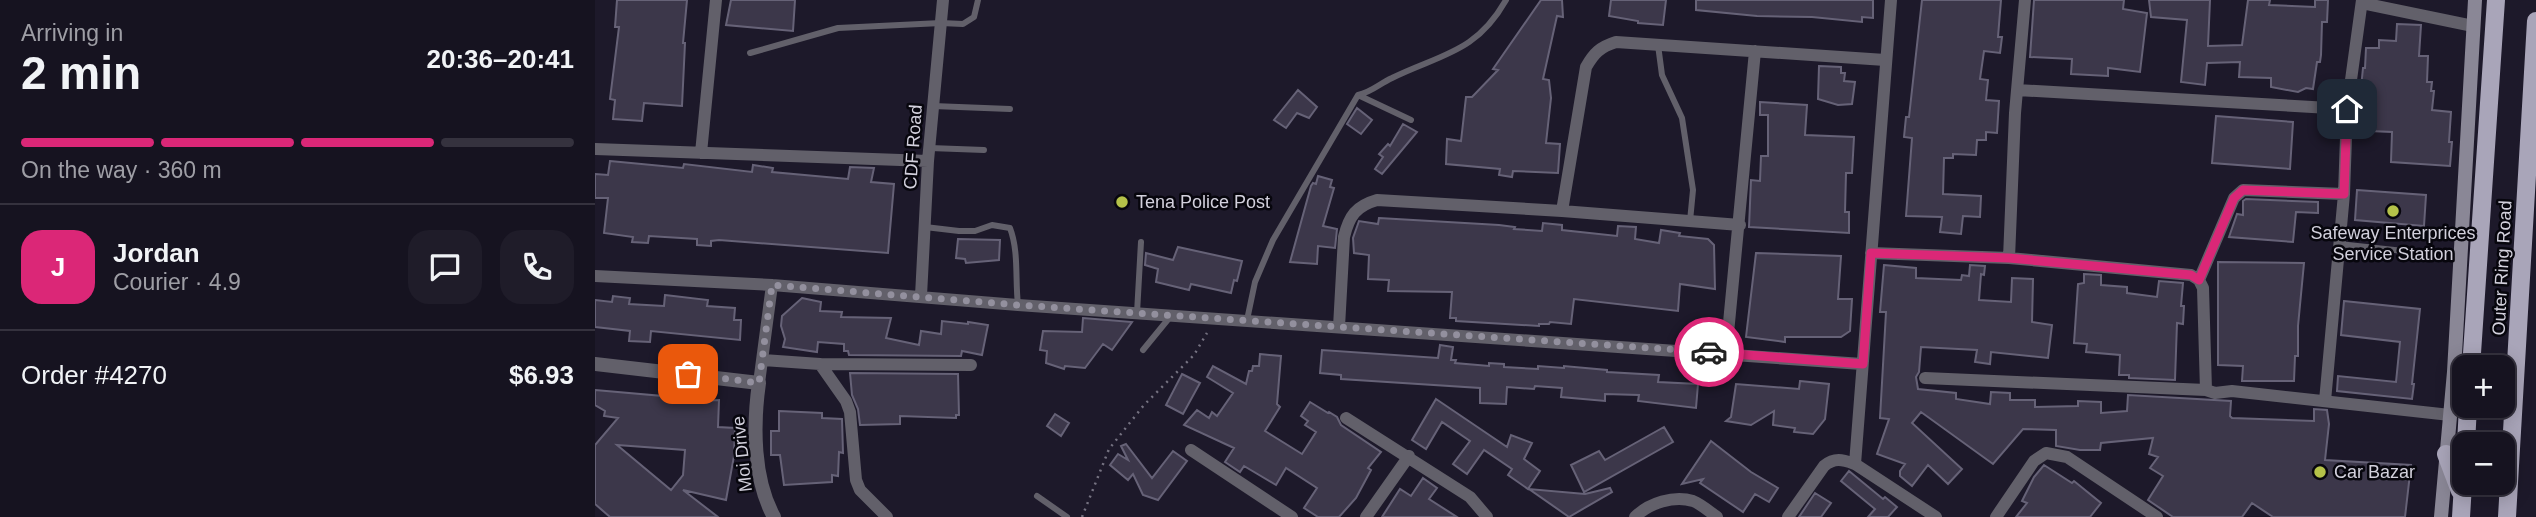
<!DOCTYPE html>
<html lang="en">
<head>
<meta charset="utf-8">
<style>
	:root { --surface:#161320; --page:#1f1c29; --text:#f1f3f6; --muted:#9e9ea5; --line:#35323e; --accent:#db2777 }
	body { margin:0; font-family:Arial,sans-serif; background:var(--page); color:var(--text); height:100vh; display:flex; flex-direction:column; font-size:26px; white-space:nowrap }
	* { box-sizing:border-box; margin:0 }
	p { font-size:23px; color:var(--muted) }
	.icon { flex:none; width:38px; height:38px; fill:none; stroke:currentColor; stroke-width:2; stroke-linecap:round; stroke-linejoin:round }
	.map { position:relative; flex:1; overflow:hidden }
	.drawer { display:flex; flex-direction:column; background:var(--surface); width:595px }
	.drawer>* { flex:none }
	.tools { position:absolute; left:1857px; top:355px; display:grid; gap:14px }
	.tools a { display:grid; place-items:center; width:63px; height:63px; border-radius:14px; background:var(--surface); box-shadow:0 4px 18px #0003,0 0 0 2px var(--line); font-size:35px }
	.pin { position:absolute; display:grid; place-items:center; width:60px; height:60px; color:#fff; margin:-30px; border-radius:14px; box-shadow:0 4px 10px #0006 }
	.courier { position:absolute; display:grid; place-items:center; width:70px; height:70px; margin:-35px; border:5px solid #db2777; border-radius:50%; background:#fff; color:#222; box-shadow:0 2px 9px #0007 }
	.overview em { font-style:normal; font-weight:700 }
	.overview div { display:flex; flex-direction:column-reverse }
	.overview { display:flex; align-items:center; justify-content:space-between; height:119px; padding:0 21px }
	h1 { font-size:46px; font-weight:700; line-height:52px }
	.bar { display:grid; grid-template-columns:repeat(4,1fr); gap:10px 7px; align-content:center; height:84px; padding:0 21px }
	.bar i { height:9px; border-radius:5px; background:var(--line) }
	.bar .on { background:var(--accent) }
	.bar p { grid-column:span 4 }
	.line { display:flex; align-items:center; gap:18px; padding:0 21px; border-top:2px solid var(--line) }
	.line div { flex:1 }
	.round { display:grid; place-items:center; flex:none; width:74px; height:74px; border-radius:21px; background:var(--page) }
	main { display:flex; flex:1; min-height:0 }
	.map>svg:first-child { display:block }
	.building { fill:#3c374a; stroke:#666277; stroke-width:2; fill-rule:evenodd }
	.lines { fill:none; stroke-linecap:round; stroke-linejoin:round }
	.path { stroke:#757281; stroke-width:2.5; stroke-dasharray:2 5; stroke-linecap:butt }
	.service { stroke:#62606a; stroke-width:6 }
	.minor { stroke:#62606a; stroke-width:12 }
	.tertiary { stroke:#62606a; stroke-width:14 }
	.secondary { stroke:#8a8796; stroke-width:14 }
	.primary { stroke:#a9a5b9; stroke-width:18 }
	.done { stroke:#93909e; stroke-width:7; stroke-dasharray:0 12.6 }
	.route { stroke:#db2777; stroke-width:9 }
	.poi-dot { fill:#b5c249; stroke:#07060d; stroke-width:2.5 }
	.labels { text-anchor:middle; stroke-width:5; stroke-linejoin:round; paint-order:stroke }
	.street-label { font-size:18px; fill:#d2d0dc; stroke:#07060d }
	.poi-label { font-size:18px; fill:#d2d0dc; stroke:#07060d; text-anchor:start }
</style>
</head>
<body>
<main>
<section class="drawer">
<div class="overview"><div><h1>2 min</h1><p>Arriving in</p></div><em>20:36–20:41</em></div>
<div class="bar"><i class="on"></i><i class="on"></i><i class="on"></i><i></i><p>On the way · 360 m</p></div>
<div class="line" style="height:126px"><b class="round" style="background:var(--accent);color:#fff">J</b><div><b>Jordan</b><p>Courier · 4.9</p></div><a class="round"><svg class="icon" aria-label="chat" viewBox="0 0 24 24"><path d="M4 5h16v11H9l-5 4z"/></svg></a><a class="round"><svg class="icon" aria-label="phone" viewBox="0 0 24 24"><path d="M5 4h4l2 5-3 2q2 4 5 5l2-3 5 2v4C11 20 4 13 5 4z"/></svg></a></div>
<div class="line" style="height:91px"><div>Order #4270</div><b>$6.93</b></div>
</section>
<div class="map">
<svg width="1941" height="517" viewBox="0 0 1941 517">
	<rect width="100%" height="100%" fill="#1d192a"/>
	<!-- building -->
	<path class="building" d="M22 0H92L88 43H90L87 106 49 103 47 121 18 119 20 100 15 99 24 27H20Z
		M136 0H200L198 31 131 25Z
		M946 0H967L968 17 962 16 948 79 954 80 956 98 951 143 965 144 963 173 918 171 917 177 904 175 905 169 851 164 852 139 866 141 871 97H877L903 70 898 69Z
		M1016 0H1071L1068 25 1043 23V21L1014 16Z
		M1101 0H1278V18L1267 17V22L1217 17 1162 16 1101 10Z
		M1327 0H1406L1403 37H1407L1405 53 1389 51 1385 79 1393 80 1391 100 1404 101 1402 133 1391 132V140H1382L1381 155 1358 154V158H1349L1348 194 1386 196 1385 217 1368 216 1366 234 1345 232 1347 217 1311 216 1317 138 1309 137 1311 117H1314Z
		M1439 0H1529L1528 9 1552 13 1545 72 1513 68V76L1476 74 1477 59 1435 57Z
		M1554 0H1615L1613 46 1647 45 1653 0H1675L1674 5 1720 7V0H1733L1732 22H1727L1726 55 1725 62H1722L1718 89 1711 88 1703 92 1676 87V78L1644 77 1645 62 1612 63 1610 85 1586 82 1592 20 1556 17Z
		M1802 24 1826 25 1824 56H1833L1832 82H1837L1836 91H1839L1837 110 1856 112 1854 142H1857L1855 166 1796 162 1797 132 1775 131 1779 89 1766 88 1768 68H1770L1771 48H1784V40L1801 41Z
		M1224 66 1246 67V73H1250L1249 81 1260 82 1257 104 1243 105 1223 99Z
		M703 90 722 107 714 118 702 113 691 128 679 120Z
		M1165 102 1212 105 1210 135 1259 137 1257 173H1251L1250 212H1254V233L1154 227 1156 180 1165 181 1166 156H1173V115H1165Z
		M762 108 777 120 766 134 752 124Z
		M1621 116 1698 122 1695 169 1617 163Z
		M808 124 822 132 787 174 780 169 788 157 784 154 793 144 795 146Z
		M15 161 88 168 89 164 157 172 158 165 178 168 177 172 253 179 255 167 279 168 276 182 299 184 293 253 124 240 116 241V246L102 245V239L54 236 53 243 37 242 38 237 9 233 13 198H0V174L13 175Z
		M723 176 737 180 735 187 739 188 728 226 742 229 740 248 723 246 722 264 695 262 716 186 718 183 721 184Z
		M1762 190 1831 195 1829 226 1760 220Z
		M1651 199 1723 202V213L1701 212 1698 242 1634 237 1642 214 1648 215V201Z
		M784 218 904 225 920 227 919 229 947 231 948 223 967 225V230L1022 236 1023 226 1041 227 1040 239 1064 243 1066 230 1085 233 1084 236 1113 239 1119 245 1120 289 1085 284 1083 311 979 299 976 324 955 322 954 324H944V326L861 321V318H855L857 292 793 291 794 280 773 279 774 255 759 253 758 238 764 221 783 224Z
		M363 239 405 240 404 260 371 263 370 259 361 258Z
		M583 247 647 261 642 281 639 280 636 293 596 284 594 290 561 282 563 269 550 265 551 253 578 260Z
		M1161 253 1246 256 1243 299H1257L1255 331 1246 337H1190V342L1151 337Z
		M1623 262 1709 263 1703 326V356H1700L1699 381H1647L1648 366 1623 365Z
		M1289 265 1321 268V278L1366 280 1367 275 1374 276 1375 265 1390 266 1389 275 1386 274 1384 300 1416 302 1417 278 1438 279 1437 322 1457 325 1453 358 1396 352 1395 364 1380 362 1382 350 1326 347 1324 372 1321 377 1323 389 1361 393V399L1395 404 1396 392 1415 393V400H1440V407L1483 406V401L1506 402V413L1532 411 1533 395 1636 401 1635 416 1637 418 1719 421V409L1732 410 1734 424 1730 460 1816 465 1810 517H1678L1657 503 1647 517H1578L1553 500 1568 476 1555 468 1563 457 1554 454 1558 438 1506 443 1505 450H1485L1461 446V430L1428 429 1398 464 1326 412 1317 423 1367 469 1353 484 1333 465 1317 486 1305 476V471L1310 464 1282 454 1294 419 1285 418 1291 312H1285Z
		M1489 274 1506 275V285L1532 287V293L1562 297 1564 281 1588 283 1586 306H1589L1588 324 1582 323 1580 380 1534 378V375H1524L1525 355 1491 352 1492 344 1479 343 1483 284 1489 283Z
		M70 295 113 300 112 306 140 308 139 320H146L145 340 56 331 55 342 34 341 35 331 0 327V300L17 302 18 296 35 298 34 304 69 306Z
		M207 298 226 302 225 311 247 312 246 317 296 318 291 338 324 345 326 331 346 334 347 321 373 324V322L393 325 387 355 367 351 366 356 254 355 253 351H249V344L223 342 222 352 188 347 190 339 186 326 187 316Z
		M1749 301 1825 309 1817 384H1819L1817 399 1742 391 1743 376 1801 382 1805 342 1746 335Z
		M488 318 537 322 517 350 508 344 490 368 470 366 469 369 451 363 452 351 445 350 448 331 487 332Z
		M845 345 858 347 856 360H861L860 363 894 366V363L909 364V367L943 369V366L969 368V366L1012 370V372L1064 375 1063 382 1103 384 1101 408 1043 401 1044 395 1010 394V401L966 397 967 388 940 386 939 389 912 387 911 404 885 403V388L761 380 746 379V375L725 373 727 350 843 358Z
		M665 354 686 356 682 404 685 407 670 431 707 454 721 432 710 425 713 421 706 416 715 402 733 413 734 412 742 417 746 425 786 452 773 468 776 470 761 498 744 517H723L709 508 722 488 691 468 681 485 649 466 645 472 630 462 639 448 589 425 602 410 614 418 617 412 622 416 638 393 612 377 618 366 651 384 654 371H657L658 366H664Z
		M255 373 363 374 364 415H361V418L305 416V424L265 425 263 409 257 395Z
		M587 374 605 383 588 414 571 405Z
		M1205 381 1234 384 1230 419 1218 434 1199 432 1200 428 1178 425 1179 411 1156 425 1131 421 1136 417 1141 384 1204 389Z
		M0 390 90 398 89 402 124 400 123 427 140 428 139 456 131 500 88 490 123 517H15L0 504V445L23 418 9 416 10 411 0 405ZM22 445 90 450 88 475 76 490Z
		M841 399 912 447 916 435 937 443 929 459 945 471 933 489 913 475 917 469 889 450 872 474 858 464 875 441 847 422 831 449 817 440Z
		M184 411 227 413V418L247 419 248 453 244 452 243 476 237 475V482L189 485 185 455H176V431H184Z
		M460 414 474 423 466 436 452 426Z
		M1069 427 1078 442 989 492 976 465 1004 451 1010 460Z
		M1116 441 1156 472 1183 488 1174 502 1160 494 1148 512 1105 483 1108 479 1087 484Z
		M531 444 557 478 578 451 592 461 563 500 548 495 538 474 533 480 515 465 523 454 533 460 526 446Z
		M1449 465 1477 483 1479 481 1506 503 1495 517H1421L1432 503 1427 501 1439 477Z
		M1254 471 1288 499 1290 497 1302 507 1293 517H1273L1280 509 1246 481Z
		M828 478 842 488 834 499 862 517H787L805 489 816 496Z
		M1015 488 1017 492 974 517 934 489 990 494Z
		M1220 493 1236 503 1226 517H1204Z"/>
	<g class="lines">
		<!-- path -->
		<path class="path" d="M487 517 514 449 549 405 599 355 612 333"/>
		<!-- service -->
		<path class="service" d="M1063 45 1067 75 1087 118 1098 190 1095 221
			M155 53 243 28 346 23 368 24 379 17 383 0
			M763 95 816 120
			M338 106 415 109
			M335 148 389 150
			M330 227 364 231H380L397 225 415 228C424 252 420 279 423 305
			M1744 244 1864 257
			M542 313 546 242
			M652 320 660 282 678 240 763 95C777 92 784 84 797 78 846 54 881 53 911 0
			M548 350 575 317
			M442 496 472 517"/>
		<!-- minor -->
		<path class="minor" d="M1767 3 1878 26
			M1422 90 1752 109
			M0 149 333 161
			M106 153 121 0
			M967 211 991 67C999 53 1005 47 1021 42L1290 60
			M1276 253 1414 258 1596 275 1604 280 1608 288 1611 390
			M1414 258 1420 113 1430 0
			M0 276 177 285 423 305 1267 364
			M1604 280 1639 198 1648 190 1749 194
			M326 296 333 161 348 0
			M744 327 749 237C754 216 761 206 782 200L967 211 1145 225
			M1131 354 1160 51
			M168 360 225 364 376 365
			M225 364 251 401 255 412 261 480 265 490 292 517
			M1330 378 1611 390 1620 393 1637 391 1855 415
			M164 383 177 285
			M1730 401 1749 194 1752 109 1767 0
			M751 418 875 497 892 517
			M596 450 697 517
			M1260 464 1296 0
			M771 517 814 456
			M1040 517C1054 503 1079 495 1098 501 1106 504 1115 512 1122 517
			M1193 517 1229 466C1240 457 1248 460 1260 464L1341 517
			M1401 517 1439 461 1451 453 1472 457 1562 517"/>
		<!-- tertiary -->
		<path class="tertiary" d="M0 364 164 383C158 425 158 479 179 517"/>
		<!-- secondary -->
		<path class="secondary" d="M1846 517 1859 372 1880 0"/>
		<!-- primary -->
		<path class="primary" d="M1876 368 1901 0
			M1871 444 1873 406
			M1851 454 1865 491
			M1866 517 1869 468
			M1912 517 1941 21"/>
	</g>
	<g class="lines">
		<!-- done -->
		<path class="done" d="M93 374 164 383 177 285 423 305 1114 352"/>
		<!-- route -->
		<path class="route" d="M1114 352 1268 364 1276 253 1414 258 1596 275 1604 280 1639 198 1648 190 1749 194 1752 109"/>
	</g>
	<!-- markers -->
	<g class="poi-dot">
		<circle cx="527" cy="202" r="7"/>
		<circle cx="1798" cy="211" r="7"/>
		<circle cx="1725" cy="472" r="7"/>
	</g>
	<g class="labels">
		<!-- street labels -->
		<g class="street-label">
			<text transform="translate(318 147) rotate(-86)" y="6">CDF Road</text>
			<text transform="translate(1907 268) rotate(-87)" y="6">Outer Ring Road</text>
			<text transform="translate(147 454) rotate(-96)" y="6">Moi Drive</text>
		</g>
		<!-- poi labels -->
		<g class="poi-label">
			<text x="541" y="208">Tena Police Post</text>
			<text x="1798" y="239" text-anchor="middle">Safeway Enterprices<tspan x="1798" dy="21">Service Station</tspan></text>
			<text x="1739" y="478">Car Bazar</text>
		</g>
	</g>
</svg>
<div class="tools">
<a>+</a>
<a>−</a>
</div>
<div class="pin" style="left:93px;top:374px;background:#ea580c"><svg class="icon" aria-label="bag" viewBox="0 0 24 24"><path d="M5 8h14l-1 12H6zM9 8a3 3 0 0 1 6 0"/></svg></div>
<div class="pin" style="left:1752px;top:109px;background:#1f2937"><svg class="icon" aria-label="home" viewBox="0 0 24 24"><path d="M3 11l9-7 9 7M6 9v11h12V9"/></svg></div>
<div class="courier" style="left:1114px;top:352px"><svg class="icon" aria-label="car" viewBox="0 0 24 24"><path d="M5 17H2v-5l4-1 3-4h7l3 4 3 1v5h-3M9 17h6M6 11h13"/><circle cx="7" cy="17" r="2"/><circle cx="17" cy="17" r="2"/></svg></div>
</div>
</main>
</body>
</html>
